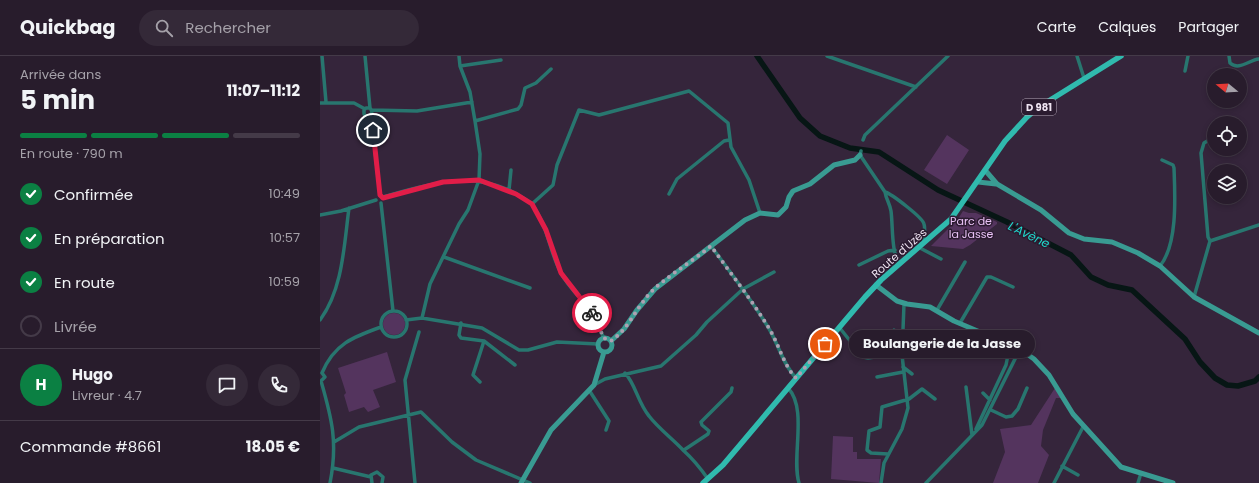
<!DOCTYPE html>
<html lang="fr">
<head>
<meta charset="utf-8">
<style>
	:root { --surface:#281c2c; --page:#342938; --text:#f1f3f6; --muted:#a5a1a9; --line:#443a48; --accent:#0b8043 }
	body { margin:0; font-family:Poppins,sans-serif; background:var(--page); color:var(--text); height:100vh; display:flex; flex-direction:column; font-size:15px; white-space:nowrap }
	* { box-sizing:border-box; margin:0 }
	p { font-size:13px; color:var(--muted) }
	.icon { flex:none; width:22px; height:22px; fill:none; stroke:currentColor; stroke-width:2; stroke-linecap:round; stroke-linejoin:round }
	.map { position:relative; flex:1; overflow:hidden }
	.drawer { display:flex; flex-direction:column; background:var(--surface); width:320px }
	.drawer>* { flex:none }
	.needle { width:26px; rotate:288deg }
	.fabs { position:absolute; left:887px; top:12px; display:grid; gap:8px }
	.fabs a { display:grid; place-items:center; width:40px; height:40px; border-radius:50%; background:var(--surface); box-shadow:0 2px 6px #0003,0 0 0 1px var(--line); font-size:20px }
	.pin { position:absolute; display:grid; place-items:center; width:34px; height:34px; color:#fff; margin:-17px; border:2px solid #fff; border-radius:50%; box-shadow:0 1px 4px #0007 }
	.courier { position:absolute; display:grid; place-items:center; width:40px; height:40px; margin:-20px; border:3px solid #e11d48; border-radius:50%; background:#fff; color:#222; box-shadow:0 1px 5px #0007 }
	.bubble { position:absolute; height:28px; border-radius:14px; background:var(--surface); box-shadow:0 2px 6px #0003,0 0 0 1px var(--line); font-size:13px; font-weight:700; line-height:28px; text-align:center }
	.head em { font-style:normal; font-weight:700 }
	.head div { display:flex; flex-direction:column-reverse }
	.head { display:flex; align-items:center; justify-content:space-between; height:68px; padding:0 20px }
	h1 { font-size:26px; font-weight:700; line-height:30px }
	.bar { display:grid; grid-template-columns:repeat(4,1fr); gap:6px 4px; align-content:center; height:48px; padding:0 20px }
	.bar i { height:5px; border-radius:3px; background:var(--line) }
	.bar .active { background:var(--accent) }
	.bar p { grid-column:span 4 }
	.line { display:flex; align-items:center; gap:10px; padding:0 20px; border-top:1px solid var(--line) }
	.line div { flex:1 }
	.round { display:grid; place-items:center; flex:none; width:42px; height:42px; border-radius:21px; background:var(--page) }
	ol { padding:0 20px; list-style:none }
	li { display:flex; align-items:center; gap:12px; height:44px }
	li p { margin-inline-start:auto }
	li .icon { padding:4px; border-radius:50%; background:var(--accent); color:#fff; stroke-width:4 }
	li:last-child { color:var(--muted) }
	li i { width:22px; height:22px; border:2px solid var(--line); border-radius:50% }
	header { display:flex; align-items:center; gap:24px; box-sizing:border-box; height:56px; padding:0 20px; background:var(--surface); border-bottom:1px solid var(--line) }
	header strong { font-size:19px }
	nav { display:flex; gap:22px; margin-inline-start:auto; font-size:14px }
	.search { width:280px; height:36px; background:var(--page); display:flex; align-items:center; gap:10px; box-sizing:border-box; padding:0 14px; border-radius:22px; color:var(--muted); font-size:15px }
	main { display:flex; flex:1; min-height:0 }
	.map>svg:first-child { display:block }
	.green { fill:#54345e }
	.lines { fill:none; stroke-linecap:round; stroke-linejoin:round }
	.river { stroke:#071615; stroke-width:5.5 }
	.street { stroke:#28766f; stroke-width:3.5 }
	.secondary { stroke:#399b92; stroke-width:5 }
	.primary { stroke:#30baae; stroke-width:5.5 }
	.done { stroke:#aea1b2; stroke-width:4; stroke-dasharray:0 7.2 }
	.route { stroke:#e11d48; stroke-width:5 }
	.labels { text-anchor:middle; stroke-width:3; stroke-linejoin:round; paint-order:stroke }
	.shield { fill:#2b1b30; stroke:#b4a8b8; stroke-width:1 }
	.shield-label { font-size:10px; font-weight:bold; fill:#efe4f2 }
	.park-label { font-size:11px; fill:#e8c1f5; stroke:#2b1b30 }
	.street-label { font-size:11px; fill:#efe4f2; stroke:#2b1b30 }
	.water-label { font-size:12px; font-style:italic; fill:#1fddcf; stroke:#2b1b30 }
</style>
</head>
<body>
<header>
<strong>Quickbag</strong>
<div class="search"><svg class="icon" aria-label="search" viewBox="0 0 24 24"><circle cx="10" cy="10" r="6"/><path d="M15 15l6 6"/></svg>Rechercher</div>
<nav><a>Carte</a><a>Calques</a><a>Partager</a></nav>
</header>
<main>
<section class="drawer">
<div class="head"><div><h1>5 min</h1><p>Arrivée dans</p></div><em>11:07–11:12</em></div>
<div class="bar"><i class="active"></i><i class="active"></i><i class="active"></i><i></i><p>En route · 790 m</p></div>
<ol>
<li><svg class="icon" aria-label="check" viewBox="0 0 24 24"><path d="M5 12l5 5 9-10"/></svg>Confirmée<p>10:49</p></li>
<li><svg class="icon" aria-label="check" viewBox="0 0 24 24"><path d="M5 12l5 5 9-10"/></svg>En préparation<p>10:57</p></li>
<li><svg class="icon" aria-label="check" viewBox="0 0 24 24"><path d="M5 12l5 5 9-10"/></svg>En route<p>10:59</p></li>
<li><i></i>Livrée</li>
</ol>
<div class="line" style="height:72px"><b class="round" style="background:var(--accent);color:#fff">H</b><div><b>Hugo</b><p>Livreur · 4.7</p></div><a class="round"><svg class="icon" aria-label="chat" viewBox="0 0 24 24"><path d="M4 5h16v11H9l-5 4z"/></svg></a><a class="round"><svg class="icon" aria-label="phone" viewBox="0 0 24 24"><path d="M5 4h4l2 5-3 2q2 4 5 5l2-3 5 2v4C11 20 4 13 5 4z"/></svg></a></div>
<div class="line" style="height:52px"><div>Commande #8661</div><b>18.05 €</b></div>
</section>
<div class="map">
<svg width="939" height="427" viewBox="0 0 939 427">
	<rect width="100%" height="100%" fill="#35253b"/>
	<!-- green -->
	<path class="green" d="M627 79 649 94 627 128 604 114Z
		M643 155 649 157H656L677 166V168L650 189 643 193 611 190 638 163Z
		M63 268a11 11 0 1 1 22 0a11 11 0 1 1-22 0Z
		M67 296 76 326 53 334 60 351 48 356 44 351 29 356 24 339 26 337 18 312Z
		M735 332 741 342H736L723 374 721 390 729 399 718 427H673L685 396 680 373 711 369Z
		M513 380 533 381V396H537V403H561L559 427 511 423Z"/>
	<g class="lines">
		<!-- river -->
		<path class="river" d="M437 0 480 62 500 80 530 92 559 96 618 134 687 166 751 199 771 221 788 229 812 234 865 283 880 306 895 322 907 329 918 330 935 325 939 321"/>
		<!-- street -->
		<path class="street" d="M2 0 6 46
			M45 0 50 52
			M507 0 596 31
			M757 0 764 22
			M909 0 910 7C919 15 929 4 939 3
			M140 10 181 4
			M865 15 868 0
			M0 47H34L45 53
			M51 54 97 55 152 46
			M155 65 198 53 201 49 205 32 216 27 231 13
			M52 69 44 58V54L46 52H50L52 55 51 59 60 139
			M543 84 545 79 628 0
			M541 95 540 99 565 136C572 138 603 162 604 168 606 174 603 180 604 187
			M189 134 191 114
			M565 136C566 143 570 148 571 155 573 169 571 198 580 208
			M349 138 357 123 404 85 409 84
			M63 141C106 129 150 114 193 136 199 140 209 144 213 150 228 170 229 195 241 217 248 231 260 241 269 252 276 260 279 273 284 282
			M61 147 73 255
			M212 148 233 129 237 109 259 54 279 59 369 35 408 67 411 91 429 124 440 157
			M0 159 21 155 56 144
			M890 185 939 169
			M391 190C411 217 431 243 448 271 458 287 463 309 476 322
			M600 192 621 203
			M124 201 210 232
			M539 209 568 195 575 194
			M840 210C858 188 855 139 854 112L853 109 842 104
			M874 241 890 185 888 181 881 97 884 87 894 81
			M617 254 645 206
			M61 268a13 13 0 1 1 26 0a13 13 0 1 1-26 0Z
			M102 262 110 228 139 168 148 154 159 124 160 98 155 65 150 36 140 10 139 0
			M0 264C23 233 24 189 29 152
			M86 264 102 262 162 272 199 294H208L237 286 278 288
			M141 267 139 279 141 282 164 285 195 309
			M640 267 667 221H671L693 231
			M519 271 543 301 548 302 582 297
			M555 301V297L574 274
			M583 311 592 318
			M2 317C14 288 33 281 61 271
			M305 317C315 327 318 347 329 360 339 373 353 383 364 395 373 403 381 413 388 423
			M557 321 583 316
			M1 325C12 363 18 387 10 427
			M1 325 5 321 2 317
			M160 326 153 319 164 285
			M274 329 285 323 341 310 376 279 387 266 423 233 454 216
			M646 331 652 379
			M468 332C488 353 471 401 479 427
			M269 334 289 365 286 374
			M663 337 670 344
			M671 354 686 361 692 360 698 353 707 332
			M656 373 686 309 690 289
			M14 386 39 371 101 356 132 386 156 404 210 427
			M364 394 388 378 389 375 382 369 381 366 411 336 412 332
			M568 398 551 397 547 394 549 375 560 371 562 351 589 343 602 333 615 343
			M742 410 758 419
			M13 412 51 421
			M52 427 51 419 57 416 63 421 62 427
			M95 427 85 324 99 276
			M561 427 564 407 582 373 588 352 582 299 584 248
			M606 427 662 369 700 293
			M734 427 763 371
			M818 427 821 417"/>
		<!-- secondary -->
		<path class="secondary" d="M665 114 677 128 721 154 749 177 764 183 792 186 818 197 840 210 874 241 939 277
			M658 126 676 128
			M556 229 577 245 587 248 610 251 634 265 700 293 714 303 729 319 753 358 801 411 853 427
			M278 289a7 7 0 1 1 14 0a7 7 0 1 1-14 0Z
			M291 285 304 273 317 254 335 233 425 164 440 157 458 159 466 151 469 141 473 135 490 128 514 109 535 104 540 99
			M201 427 231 374 274 329 284 296"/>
		<!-- primary -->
		<path class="primary" d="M383 427 403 409 545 241 561 224 631 163 685 85 707 61 719 51 801 0"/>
	</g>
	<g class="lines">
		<!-- done -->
		<path class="done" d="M272 257 284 282 291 285C310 272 317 249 334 233 352 217 373 205 391 190 411 218 432 244 450 274 459 289 464 310 476 322L505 288"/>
		<!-- route -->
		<path class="route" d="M53 74 60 139 63 142 123 126 159 124 196 138 212 148 226 174 241 217 272 257"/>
	</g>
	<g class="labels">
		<!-- shield labels -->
		<rect class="shield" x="702" y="43" width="34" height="16" rx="3"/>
		<g class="shield-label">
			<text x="719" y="55">D 981</text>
		</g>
		<!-- park labels -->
		<g class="park-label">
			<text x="651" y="169">Parc de<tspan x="651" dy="13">la Jasse</tspan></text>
		</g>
		<!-- street labels -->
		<g class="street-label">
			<text transform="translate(579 197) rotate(-41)" y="4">Route d'Uzès</text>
		</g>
		<!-- water labels -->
		<g class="water-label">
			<text transform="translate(709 179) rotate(26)" y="4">L'Avène</text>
		</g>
	</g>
</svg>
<div class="fabs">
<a><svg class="needle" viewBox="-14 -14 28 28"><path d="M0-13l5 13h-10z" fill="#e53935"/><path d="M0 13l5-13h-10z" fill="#a5a1a9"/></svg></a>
<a><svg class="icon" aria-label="locate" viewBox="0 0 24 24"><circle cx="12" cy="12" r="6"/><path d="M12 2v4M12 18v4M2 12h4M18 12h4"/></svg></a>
<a><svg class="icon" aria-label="layers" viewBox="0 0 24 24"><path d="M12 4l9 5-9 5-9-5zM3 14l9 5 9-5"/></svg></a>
</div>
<div class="pin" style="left:505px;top:288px;background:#ea580c"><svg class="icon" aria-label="bag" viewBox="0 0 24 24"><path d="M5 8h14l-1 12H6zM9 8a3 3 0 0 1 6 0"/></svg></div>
<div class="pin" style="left:53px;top:74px;background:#1f2937"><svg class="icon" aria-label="home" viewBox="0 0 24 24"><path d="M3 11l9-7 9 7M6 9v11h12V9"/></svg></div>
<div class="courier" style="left:272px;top:257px"><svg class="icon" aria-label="bike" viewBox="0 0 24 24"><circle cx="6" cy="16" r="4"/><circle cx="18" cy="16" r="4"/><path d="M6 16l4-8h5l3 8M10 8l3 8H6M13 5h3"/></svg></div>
<div class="bubble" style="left:529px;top:274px;width:186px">Boulangerie de la Jasse</div>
</div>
</main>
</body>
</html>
